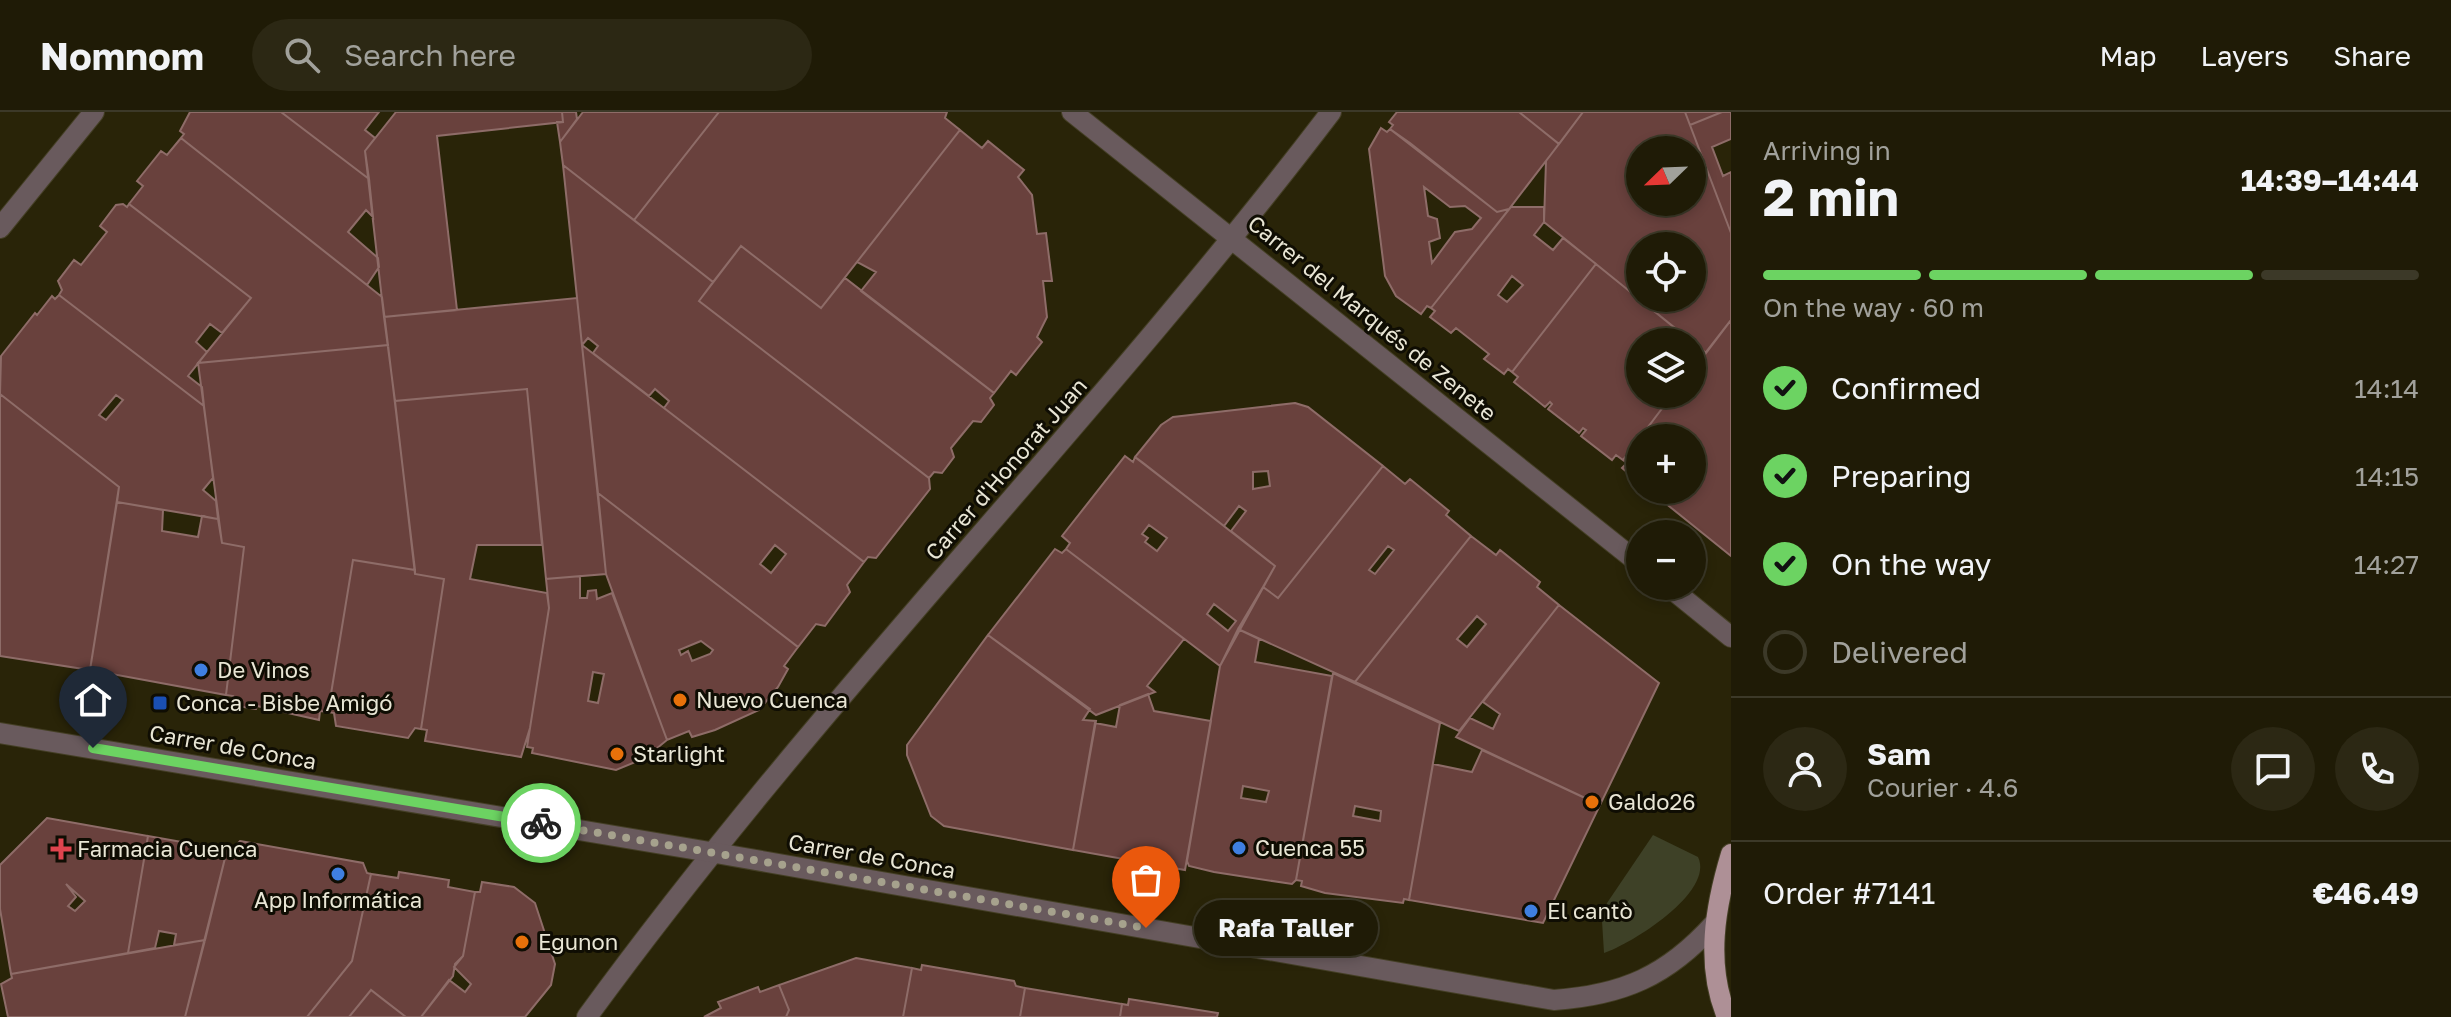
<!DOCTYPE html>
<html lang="en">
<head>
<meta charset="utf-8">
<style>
	:root { --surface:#1f1b06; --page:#2c2814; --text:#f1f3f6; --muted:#a1a19b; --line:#3c3928; --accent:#6cd362 }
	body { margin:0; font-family:"Golos Text",sans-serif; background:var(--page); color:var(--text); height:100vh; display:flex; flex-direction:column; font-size:30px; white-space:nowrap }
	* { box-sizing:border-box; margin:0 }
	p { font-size:26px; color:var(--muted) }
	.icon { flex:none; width:44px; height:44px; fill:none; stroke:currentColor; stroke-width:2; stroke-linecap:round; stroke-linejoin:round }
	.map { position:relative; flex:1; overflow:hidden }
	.panel { display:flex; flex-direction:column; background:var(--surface); width:720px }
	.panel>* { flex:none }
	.needle { width:52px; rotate:247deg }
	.buttons { position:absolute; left:1626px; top:24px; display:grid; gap:16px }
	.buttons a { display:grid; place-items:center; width:80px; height:80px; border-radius:50%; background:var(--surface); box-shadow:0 4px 12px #0003,0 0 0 2px var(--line); font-size:40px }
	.pin { position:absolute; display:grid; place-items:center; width:68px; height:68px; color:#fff; margin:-82px -34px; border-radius:50% 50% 50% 0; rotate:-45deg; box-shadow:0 0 8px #0007 }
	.pin .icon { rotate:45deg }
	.courier { position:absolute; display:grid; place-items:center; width:80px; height:80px; margin:-40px; border:6px solid #6cd362; border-radius:50%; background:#fff; color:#222; box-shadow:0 2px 10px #0007 }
	.bubble { position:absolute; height:56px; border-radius:28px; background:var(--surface); box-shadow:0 4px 12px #0003,0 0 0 2px var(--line); font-size:26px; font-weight:700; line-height:56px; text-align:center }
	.summary em { font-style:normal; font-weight:700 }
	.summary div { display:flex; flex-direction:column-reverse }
	.summary { display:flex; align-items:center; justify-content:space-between; height:136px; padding:0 32px }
	h1 { font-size:52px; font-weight:700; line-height:60px }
	.bar { display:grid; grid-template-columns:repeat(4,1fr); gap:12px 8px; align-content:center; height:96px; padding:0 32px }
	.bar i { height:10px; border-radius:6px; background:var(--line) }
	.bar .active { background:var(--accent) }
	.bar p { grid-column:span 4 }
	.line { display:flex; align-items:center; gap:20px; padding:0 32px; border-top:2px solid var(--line) }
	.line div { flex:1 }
	.round { display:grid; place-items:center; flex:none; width:84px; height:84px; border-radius:42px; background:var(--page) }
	ol { padding:0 32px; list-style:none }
	li { display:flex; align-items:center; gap:24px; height:88px }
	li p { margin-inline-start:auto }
	li .icon { padding:8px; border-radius:50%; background:var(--accent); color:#111; stroke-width:4 }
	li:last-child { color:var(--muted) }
	li i { width:44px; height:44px; border:4px solid var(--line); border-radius:50% }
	header { display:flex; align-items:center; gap:48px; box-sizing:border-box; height:112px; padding:0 40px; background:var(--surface); border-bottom:2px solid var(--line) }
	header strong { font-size:38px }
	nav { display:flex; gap:44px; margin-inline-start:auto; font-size:28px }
	.search { width:560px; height:72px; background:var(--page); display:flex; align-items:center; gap:20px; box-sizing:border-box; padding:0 28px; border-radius:44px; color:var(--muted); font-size:30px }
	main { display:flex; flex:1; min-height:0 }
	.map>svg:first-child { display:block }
	.green { fill:#3e4127 }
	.building { fill:#69413d; stroke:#8e6c68; stroke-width:2; fill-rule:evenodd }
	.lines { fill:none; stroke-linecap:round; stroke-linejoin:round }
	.minor-casing { stroke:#443f25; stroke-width:22 }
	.tertiary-casing { stroke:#443f25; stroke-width:22 }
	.primary-casing { stroke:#443f25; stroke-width:22 }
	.minor { stroke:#695a5d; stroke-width:20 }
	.tertiary { stroke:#695a5d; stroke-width:20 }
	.primary { stroke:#ae9096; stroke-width:20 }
	.done { stroke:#a6a28d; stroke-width:8; stroke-dasharray:0 14.4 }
	.route { stroke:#6cd362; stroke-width:10 }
	.shop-dot { fill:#3f7fe0; stroke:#0f0d03; stroke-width:3 }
	.food-dot { fill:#e8710a; stroke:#0f0d03; stroke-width:3 }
	.transit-dot { fill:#1a4fb4; stroke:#0f0d03; stroke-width:3 }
	.health-dot { fill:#e0444e; stroke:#0f0d03; stroke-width:3 }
	.labels { text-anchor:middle; stroke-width:6; stroke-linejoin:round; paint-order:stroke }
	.street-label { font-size:22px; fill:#e9e6d5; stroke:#0f0d03 }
	.poi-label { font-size:22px; fill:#e9e6d5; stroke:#0f0d03; text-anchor:start }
</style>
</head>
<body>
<header>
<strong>Nomnom</strong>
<div class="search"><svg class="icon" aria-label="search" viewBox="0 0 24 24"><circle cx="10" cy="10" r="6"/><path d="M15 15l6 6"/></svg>Search here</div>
<nav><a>Map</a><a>Layers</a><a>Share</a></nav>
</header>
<main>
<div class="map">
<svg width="1731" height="905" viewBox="0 0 1731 905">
	<rect width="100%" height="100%" fill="#292408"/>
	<!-- green -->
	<path class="green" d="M1653 723 1698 745C1715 780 1631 832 1604 841L1602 809 1607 791Z"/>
	<!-- building -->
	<path class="building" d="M190 0H281L369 67 373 105 366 98 348 120 378 146 379 155 367 173 181 26 184 22 180 19Z
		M281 0H379L365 18 375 26 365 39 369 67Z
		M396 0H562L563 10 437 24 457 198 384 205 365 39Z
		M562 0H576L577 7 560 30 557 10H563Z
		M583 0H719L634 108 563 53 560 30Z
		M719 0H947L945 6 960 18 821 196 741 134 713 170 634 108Z
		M1397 0H1519L1559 32 1509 97 1497 100 1390 17 1393 13 1389 10Z
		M1519 0H1583L1559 32Z
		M1583 0H1685L1731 121V208L1706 241 1544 110 1546 49ZM1640 38H1692V90H1640ZM1640 134H1692V186H1640Z
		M1685 0H1722L1690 13Z
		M1722 0H1731V27L1712 35 1723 64 1731 60V121L1690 13Z
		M1381 16 1387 20 1390 17 1410 31 1497 100 1509 97 1431 196 1427 194 1421 202 1396 184 1385 164 1369 37ZM1424 75 1450 95 1465 94 1481 106 1472 117 1455 120 1432 151 1429 130 1440 126 1437 107 1428 104Z
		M960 18 982 36 988 29 1024 58 1018 65 1032 83 1037 122 1046 121 1052 169H1043L1047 205 1037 225 1042 230 1016 263 1011 259 994 281 861 179 876 160 857 150Z
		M181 26 382 185 388 233 198 251 251 186 129 92 143 74 137 69 161 39 167 43Z
		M563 53 713 170 699 189 929 366 930 377 876 446 868 445 864 450 664 296 669 289 655 277 649 284 593 241 598 234 588 226 582 233Z
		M123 92 127 95 129 92 251 186 222 221 210 212 196 230 207 240 188 264 202 275 204 294 59 183 62 178 58 169 74 148 81 153 107 120 100 114 116 93Z
		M1511 95H1544V110L1534 123 1553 138 1563 126 1596 152 1512 260 1508 257 1504 262 1484 247 1489 242 1456 216 1451 221 1430 205 1435 199 1431 196ZM1512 164 1523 173 1507 190 1498 183Z
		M741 134 821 196 845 166 994 281 990 286 994 293 981 310 973 309 960 325 951 336 954 345 942 361 934 360 929 366 699 189Z
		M1596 152 1692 230H1640V282H1673L1623 348 1616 343 1612 348 1581 324 1586 318 1583 316 1579 321 1548 297 1552 292 1550 290 1545 295 1514 270 1518 265 1512 260Z
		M59 183 204 294 213 366 203 378 216 389 218 407 117 390 119 375 0 282 1 244 35 201 37 203 52 184 55 187ZM116 283 123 288 106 308 99 303Z
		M577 186 606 462 546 467 527 277 395 289 384 205Z
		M1731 208V444L1649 378H1692V326H1640V371L1622 356 1627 351 1623 348 1673 282H1692V258Z
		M1692 230 1706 241 1692 258Z
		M388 233 415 458 353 448 328 600 320 599 319 608 257 594 256 597 231 593 233 584 226 583 244 435 222 431 198 251Z
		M582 233 864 450 847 473 850 480 825 514 816 512 798 535 598 381ZM775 433 786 442 771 461 760 452Z
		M527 277 542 433H477L470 467 547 481 549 496 530 616 521 645 425 629 427 618 421 617 444 467 415 462 395 289Z
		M0 282 119 375 90 558 0 544Z
		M1295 291 1308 295 1383 354 1278 486 1263 475 1275 454 1231 419 1246 399 1239 394 1224 414 1135 345 1161 313 1173 305ZM1268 359 1270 374 1253 377V360Z
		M1125 344 1133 350 1135 345 1142 350 1275 454 1220 554 1066 437 1070 431 1062 424ZM1149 413 1167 426 1157 439 1145 430 1148 426 1142 422ZM1214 492 1236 509 1228 519 1207 502Z
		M1383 354 1405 372 1410 367 1449 399 1446 403 1471 424 1355 570 1238 517 1263 475 1278 486ZM1388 434 1394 438 1375 462 1369 458Z
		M598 381 798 535 784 554 788 557 778 575 759 598 715 618 692 625 689 619 667 628 606 462ZM701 529 713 538 710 542 692 549 688 539 681 543 679 538Z
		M117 390 163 398 162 419 198 425 202 404 218 407 222 431 244 435 226 583 90 558Z
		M1471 424 1496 443 1500 438 1540 470 1537 475 1559 493 1459 619 1355 570ZM1477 504 1486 512 1467 535 1457 527Z
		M1055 437 1062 441 1066 437 1184 527 1147 574 1155 580 1096 603 988 523Z
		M353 448 415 458V462L444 467 421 617 415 616 408 626 336 614 334 601 328 600Z
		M580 464V486H587L588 479 596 478 597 487 612 481 667 628 645 646 616 658 532 641 533 636 527 635 549 496 546 467ZM593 560 604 562 598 591 588 589Z
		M1559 493 1659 571 1600 693 1456 625 1470 606 1493 617 1500 602 1483 590Z
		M1238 517 1259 527 1255 550 1332 564 1296 768 1292 772 1214 760 1189 754 1187 749 1220 554ZM1243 674 1269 679 1266 690 1241 686Z
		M988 523 1090 597 1083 608 1096 609 1073 738 944 714 931 704 907 643V633Z
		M1333 561 1440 611 1409 788 1404 787 1403 791 1325 781 1301 774 1302 769 1296 768ZM1355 694 1381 699 1380 709 1353 704Z
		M1148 582 1154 599 1211 609 1185 758 1073 738 1095 611 1116 615 1120 593Z
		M1482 638 1600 693 1543 811 1409 788 1433 652 1472 660Z
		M47 706 148 724 128 841 11 862 0 797V753ZM66 772 85 789 75 799 68 794 76 785Z
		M148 724 227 738 205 828 174 833 176 822 159 819 155 836 128 841Z
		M240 729 363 751 367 761 371 762 352 849 307 905H185L227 738H232Z
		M399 760 449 768 448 775 475 780 463 844 455 852 453 864 421 905H406L371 878 349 905H307L352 849 371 762 398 766Z
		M482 770 514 775 535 791 555 852 551 873 525 905H421L449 868 465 880 471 872 454 855 463 844 475 780H480Z
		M205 828 185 905H8L1 872 12 866 11 862Z
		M856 846 912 856 903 905H786L789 898 779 873Z
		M922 853 1014 869 1016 874 1025 876 1020 905H903L912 856 921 858Z
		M779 873 789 898 786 905H704L721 896 718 890 758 875 760 880Z
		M1025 876 1122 892 1120 905H1020Z
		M371 878 385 889 406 905H349Z
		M1129 887 1186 896 1218 901 1217 905H1120L1122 892 1128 893Z"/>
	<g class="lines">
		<!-- minor casing -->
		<g class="minor-casing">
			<path id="minor" d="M1072 0 1640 452
				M0 116 94 0
				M1668 474 1731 525
				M587 905C817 589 1094 311 1331 0"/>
		</g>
		<!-- tertiary casing -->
		<g class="tertiary-casing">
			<path id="tertiary" d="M0 621 710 740 1554 888C1623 883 1667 864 1714 812"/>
		</g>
		<!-- primary casing -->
		<g class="primary-casing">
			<path id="primary" d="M1727 905C1705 852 1715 795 1731 742"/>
		</g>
		<!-- minor -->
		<use href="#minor" class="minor"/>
		<!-- tertiary -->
		<use href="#tertiary" class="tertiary"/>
		<!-- primary -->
		<use href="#primary" class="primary"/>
	</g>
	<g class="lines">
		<!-- done -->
		<path class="done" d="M541 711 1146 816"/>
		<!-- route -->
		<path class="route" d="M93 636 541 711"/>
	</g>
	<!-- markers -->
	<g class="shop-dot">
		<circle cx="201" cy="558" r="8"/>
		<circle cx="1239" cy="736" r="8"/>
		<circle cx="338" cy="762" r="8"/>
		<circle cx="1531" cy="799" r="8"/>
	</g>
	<g class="food-dot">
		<circle cx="680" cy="588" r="8"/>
		<circle cx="617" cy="642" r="8"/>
		<circle cx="1592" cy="690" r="8"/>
		<circle cx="522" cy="830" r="8"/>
	</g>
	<rect class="transit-dot" x="152" y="583" width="16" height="16" rx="4"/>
	<path class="health-dot" d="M57 725h8v8h8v8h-8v8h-8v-8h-8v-8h8z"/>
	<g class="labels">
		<!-- street labels -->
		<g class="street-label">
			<text transform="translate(1372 206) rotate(39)" y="8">Carrer del Marqués de Zenete</text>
			<text transform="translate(1006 357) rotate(-49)" y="8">Carrer d'Honorat Juan</text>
			<text transform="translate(233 635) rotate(10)" y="8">Carrer de Conca</text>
			<text transform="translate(872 744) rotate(10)" y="8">Carrer de Conca</text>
		</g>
		<!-- poi labels -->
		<g class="poi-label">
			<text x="217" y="566">De Vinos</text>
			<text x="696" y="596">Nuevo Cuenca</text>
			<text x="176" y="599">Conca - Bisbe Amigó</text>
			<text x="633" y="650">Starlight</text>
			<text x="1608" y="698">Galdo26</text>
			<text x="1255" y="744">Cuenca 55</text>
			<text x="77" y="745">Farmacia Cuenca</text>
			<text x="338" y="796" text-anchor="middle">App Informática</text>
			<text x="1547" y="807">El cantò</text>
			<text x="538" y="838">Egunon</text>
		</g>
	</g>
</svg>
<div class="buttons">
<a><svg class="needle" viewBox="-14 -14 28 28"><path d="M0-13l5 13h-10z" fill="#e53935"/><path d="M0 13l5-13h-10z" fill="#a1a19b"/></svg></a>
<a><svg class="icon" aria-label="locate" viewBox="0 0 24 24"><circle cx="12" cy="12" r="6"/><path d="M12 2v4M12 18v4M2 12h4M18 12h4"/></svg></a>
<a><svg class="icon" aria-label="layers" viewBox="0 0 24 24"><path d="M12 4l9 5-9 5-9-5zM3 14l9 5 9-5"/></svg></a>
<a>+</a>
<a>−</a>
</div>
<div class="pin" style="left:1146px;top:816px;background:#ea580c"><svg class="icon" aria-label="bag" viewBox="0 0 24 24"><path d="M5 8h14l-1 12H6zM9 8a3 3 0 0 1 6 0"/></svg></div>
<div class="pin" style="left:93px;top:636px;background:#1f2937"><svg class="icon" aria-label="home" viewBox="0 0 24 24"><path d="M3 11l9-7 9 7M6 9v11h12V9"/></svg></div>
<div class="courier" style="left:541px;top:711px"><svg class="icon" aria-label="bike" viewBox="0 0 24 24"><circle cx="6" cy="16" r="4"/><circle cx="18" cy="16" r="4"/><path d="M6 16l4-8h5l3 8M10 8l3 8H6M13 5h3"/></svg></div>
<div class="bubble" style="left:1194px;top:788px;width:184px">Rafa Taller</div>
</div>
<section class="panel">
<div class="summary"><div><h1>2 min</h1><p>Arriving in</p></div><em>14:39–14:44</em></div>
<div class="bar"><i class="active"></i><i class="active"></i><i class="active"></i><i></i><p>On the way · 60 m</p></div>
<ol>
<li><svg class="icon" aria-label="check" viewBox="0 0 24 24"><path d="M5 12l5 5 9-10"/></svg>Confirmed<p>14:14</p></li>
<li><svg class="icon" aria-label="check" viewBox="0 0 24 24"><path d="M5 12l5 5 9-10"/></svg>Preparing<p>14:15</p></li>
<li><svg class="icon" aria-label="check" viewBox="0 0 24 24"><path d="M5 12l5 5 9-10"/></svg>On the way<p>14:27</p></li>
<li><i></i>Delivered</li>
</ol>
<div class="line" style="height:144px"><a class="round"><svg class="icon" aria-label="person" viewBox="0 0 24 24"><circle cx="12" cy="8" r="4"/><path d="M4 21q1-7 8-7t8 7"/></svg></a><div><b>Sam</b><p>Courier · 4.6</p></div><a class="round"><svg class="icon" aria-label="chat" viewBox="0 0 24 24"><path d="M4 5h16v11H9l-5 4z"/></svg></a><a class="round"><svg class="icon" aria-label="phone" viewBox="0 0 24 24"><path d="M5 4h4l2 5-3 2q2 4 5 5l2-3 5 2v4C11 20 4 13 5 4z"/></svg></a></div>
<div class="line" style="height:104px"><div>Order #7141</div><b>€46.49</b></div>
</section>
</main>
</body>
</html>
